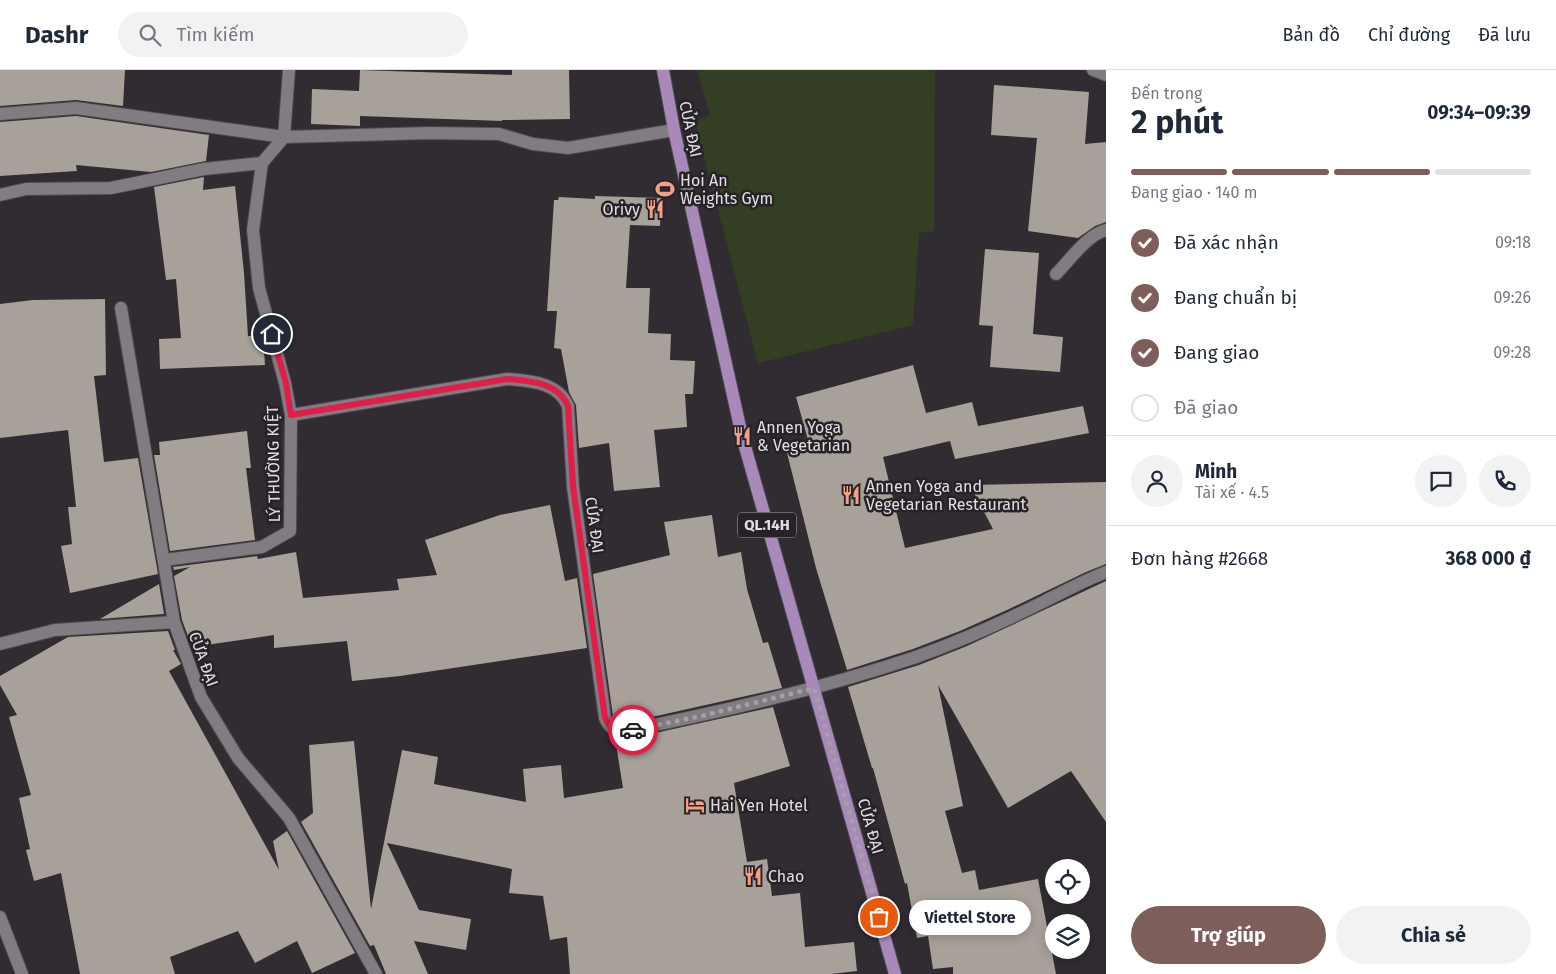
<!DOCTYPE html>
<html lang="vi">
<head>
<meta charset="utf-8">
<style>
	:root { --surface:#fff; --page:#f2f2f3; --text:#1f2937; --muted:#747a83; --line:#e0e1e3; --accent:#7e5e5a }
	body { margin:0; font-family:"Fira Sans",sans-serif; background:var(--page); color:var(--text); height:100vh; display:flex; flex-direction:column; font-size:19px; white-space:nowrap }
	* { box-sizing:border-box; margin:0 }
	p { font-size:16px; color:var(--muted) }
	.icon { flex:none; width:28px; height:28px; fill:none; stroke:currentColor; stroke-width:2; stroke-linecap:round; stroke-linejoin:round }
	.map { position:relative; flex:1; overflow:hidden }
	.side { display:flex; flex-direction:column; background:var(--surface); width:450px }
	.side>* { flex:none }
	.fabs { position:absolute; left:1045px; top:789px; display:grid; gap:10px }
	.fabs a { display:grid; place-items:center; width:45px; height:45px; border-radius:50%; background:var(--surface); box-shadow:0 2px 12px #0003; font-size:25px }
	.pin { position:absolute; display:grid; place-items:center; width:42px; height:42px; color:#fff; margin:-21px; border:2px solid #fff; border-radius:50%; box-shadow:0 1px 5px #0007 }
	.courier { position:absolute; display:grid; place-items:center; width:50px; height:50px; margin:-25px; border:4px solid #e11d48; border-radius:50%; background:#fff; color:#222; box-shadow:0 1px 6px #0007 }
	.bubble { position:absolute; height:35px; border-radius:18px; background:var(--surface); box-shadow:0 2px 12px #0003; font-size:16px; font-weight:700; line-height:35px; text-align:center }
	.headline em { font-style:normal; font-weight:700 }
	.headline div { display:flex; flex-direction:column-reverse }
	.headline { display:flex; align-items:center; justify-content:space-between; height:85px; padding:0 25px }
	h1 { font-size:32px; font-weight:700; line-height:38px }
	.bar { display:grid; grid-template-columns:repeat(4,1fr); gap:8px 5px; align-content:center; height:60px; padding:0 25px }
	.bar i { height:6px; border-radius:4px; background:var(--line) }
	.bar .active { background:var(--accent) }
	.bar p { grid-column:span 4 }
	.line { display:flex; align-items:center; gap:12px; padding:0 25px; border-top:1px solid var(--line) }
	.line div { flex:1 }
	.round { display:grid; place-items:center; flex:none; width:52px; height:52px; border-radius:26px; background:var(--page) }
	ol { padding:0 25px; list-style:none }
	li { display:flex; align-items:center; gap:15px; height:55px }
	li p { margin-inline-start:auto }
	li .icon { padding:5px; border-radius:50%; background:var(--accent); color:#fff; stroke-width:4 }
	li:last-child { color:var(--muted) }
	li i { width:28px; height:28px; border:2px solid var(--line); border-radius:50% }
	.cta { display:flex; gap:10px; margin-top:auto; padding:10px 25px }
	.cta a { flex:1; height:58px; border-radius:30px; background:var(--accent); color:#fff; font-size:20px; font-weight:700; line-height:58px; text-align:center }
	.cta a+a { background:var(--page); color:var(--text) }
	header { display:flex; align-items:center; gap:30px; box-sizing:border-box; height:70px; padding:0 25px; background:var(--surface); border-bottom:1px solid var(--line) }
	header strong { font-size:24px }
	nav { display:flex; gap:28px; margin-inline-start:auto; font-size:18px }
	.search { width:350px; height:45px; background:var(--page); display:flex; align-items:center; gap:12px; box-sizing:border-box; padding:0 18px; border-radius:28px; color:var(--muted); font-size:19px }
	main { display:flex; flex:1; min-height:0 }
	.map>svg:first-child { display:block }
	.green { fill:#343e23 }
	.building { fill:#a7a19a }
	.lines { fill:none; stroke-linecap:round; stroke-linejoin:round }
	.minor-casing { stroke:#4d494e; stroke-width:14 }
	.major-casing { stroke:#4d494e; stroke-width:14 }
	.minor { stroke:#817b82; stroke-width:12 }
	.major { stroke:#a889b9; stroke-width:12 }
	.done { stroke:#a4a0a5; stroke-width:5; stroke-dasharray:0 9 }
	.route { stroke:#e11d48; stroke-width:6 }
	.labels { text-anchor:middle; stroke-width:5; stroke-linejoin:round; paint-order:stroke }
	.shield { fill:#262228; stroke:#aaa6ab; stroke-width:1 }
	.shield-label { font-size:15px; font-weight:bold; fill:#e2dfe3 }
	.street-label { font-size:16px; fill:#e2dfe3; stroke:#262228 }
	.poi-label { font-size:16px; fill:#e2dfe3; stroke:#262228; text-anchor:start }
</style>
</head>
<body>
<header>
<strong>Dashr</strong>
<div class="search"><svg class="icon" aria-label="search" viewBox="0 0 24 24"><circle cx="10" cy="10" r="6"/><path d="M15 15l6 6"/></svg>Tìm kiếm</div>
<nav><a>Bản đồ</a><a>Chỉ đường</a><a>Đã lưu</a></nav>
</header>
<main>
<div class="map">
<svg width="1106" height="904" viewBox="0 0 1106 904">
	<rect width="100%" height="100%" fill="#302c32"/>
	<!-- green -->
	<path class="green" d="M697 0H935L934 161 919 163 913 255 758 293 695 52 710 44Z"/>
	<!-- building -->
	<path class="building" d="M0 0H125L123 36 76 30 0 36Z
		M360 0 512 5V0H569L570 49 502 50V51L360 46V56L311 54 312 19 359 21Z
		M994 15 1089 22 1085 74 1106 72V152L1095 156 1078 168 1028 161 1037 68 991 65Z
		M76 46 209 65 206 91 151 102 76 95 77 101 0 106V52Z
		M204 107 203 120 235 116 244 203 248 266 263 265 265 295 160 299 159 269 181 268 176 209 166 210 154 117Z
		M595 126 661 128 660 156 630 155 626 218H650L648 263 671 264 670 290 695 291 693 324H685L687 357 654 360 660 417 614 421 609 373 579 378 576 335 569 322 561 279 554 278 557 241H547L554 130H558L559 127 595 129Z
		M985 179 1039 183 1033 264 1063 267 1060 302 990 297 993 256 979 255Z
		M105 229 106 305 94 306 104 392 138 388 158 504 70 523 61 476 72 474 68 437H76L68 360 0 368V234L33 230Z
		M913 295 926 343 972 332 978 356 1083 336 1089 363 955 389 950 371 883 387 905 478 993 459 970 415 1106 412V494L1086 502 1007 540 960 561 913 579 847 600 816 498 787 383 810 377 796 327Z
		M247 361 251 398H246L255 470 170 481 154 385H160L159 372Z
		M550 435 565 511 577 508 587 578 400 606 352 611 347 571 274 578V565L192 577 182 550 174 506 190 497 174 500 173 497 257 486 258 489 296 482 303 528 399 520 397 509 437 505 425 470 500 445Z
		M712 445 718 487 741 482 747 519 763 573 768 572 782 618 625 653 617 652 613 646 593 504 670 485 664 452Z
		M1106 511V752L1071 701 1008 738 938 615 963 736 945 741 962 803 975 800 979 820 1038 809 1056 904H953V897L933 899 928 866 917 868 907 813 905 814 873 698H872L848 617 919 595 967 576Z
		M159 514 164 544 100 549Z
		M168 561 175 580H173L181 594 169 601 279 800 273 771 287 761 355 883 312 903 297 871 255 893 238 861 170 887 175 904H80L61 803 34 811 26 780 30 779 19 728 31 725 9 647 17 645 0 615V606L68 567Z
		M773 637 790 696 734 713 747 792 767 789 772 826 800 823 805 877 854 872 857 901 831 904H570L567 867 550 870 543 826 509 823 512 799 387 773 419 840 471 849 466 880 414 871 428 904H386L374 875 370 876 301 752 313 743 309 675 354 671 371 839 402 680 438 687 434 714 526 732 523 699 561 695 564 728 623 718 615 668 628 669Z"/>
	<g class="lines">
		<!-- minor casing -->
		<g class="minor-casing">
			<path id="minor" d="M1093 0 1106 5
				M0 44 76 38 284 67 430 63 499 64 533 74 568 78 674 60
				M0 125 26 119 111 118 204 99 262 93
				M1056 204C1069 191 1088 164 1106 160
				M121 238 174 552 201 627 238 688 289 748 376 904
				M291 345 507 309C530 311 558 312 568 336L573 417 605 648C610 659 615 661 626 661 724 641 821 619 916 587 958 572 1001 553 1041 533 1063 522 1083 511 1106 502
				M165 490 262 477 290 461 291 345 285 313 259 218 253 160 262 93 284 67 289 0
				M0 574 55 560 174 552
				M0 847 22 904"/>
		</g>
		<!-- major casing -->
		<g class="major-casing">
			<path id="major" d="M663 0 674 60 742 366 895 904"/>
		</g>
		<!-- minor -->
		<use href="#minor" class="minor"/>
		<!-- major -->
		<use href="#major" class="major"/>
	</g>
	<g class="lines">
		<!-- done -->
		<path class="done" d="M633 660 701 646 814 618 879 847"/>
		<!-- route -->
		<path class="route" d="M272 264 286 313 291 345 507 309C530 311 558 312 568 336L573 416 605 648C611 661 620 662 633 660"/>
	</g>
	<!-- icons -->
	<defs>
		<g id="stadium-bare" transform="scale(1.5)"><path d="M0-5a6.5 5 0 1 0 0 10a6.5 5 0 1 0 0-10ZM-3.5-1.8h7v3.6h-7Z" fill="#f39f85" stroke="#262228" stroke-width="2.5" paint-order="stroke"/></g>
		<g id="restaurant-bare" transform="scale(1.5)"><path d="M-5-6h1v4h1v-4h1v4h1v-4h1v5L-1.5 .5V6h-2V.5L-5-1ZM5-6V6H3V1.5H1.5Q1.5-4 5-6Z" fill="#f39f85" stroke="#262228" stroke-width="2.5" paint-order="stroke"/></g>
		<g id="hotel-bare" transform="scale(1.5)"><path d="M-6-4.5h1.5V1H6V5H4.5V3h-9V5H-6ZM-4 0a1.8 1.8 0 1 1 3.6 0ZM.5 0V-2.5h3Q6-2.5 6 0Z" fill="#f39f85" stroke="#262228" stroke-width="2.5" paint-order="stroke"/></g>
	</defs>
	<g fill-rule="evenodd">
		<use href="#stadium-bare" x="665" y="119"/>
		<use href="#restaurant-bare" x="655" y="139"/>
		<use href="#restaurant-bare" x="742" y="366"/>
		<use href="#restaurant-bare" x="851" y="425"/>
		<use href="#hotel-bare" x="695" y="735"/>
		<use href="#restaurant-bare" x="753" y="806"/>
	</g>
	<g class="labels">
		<!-- shield labels -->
		<rect class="shield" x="738" y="442.5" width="58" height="25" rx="4"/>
		<g class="shield-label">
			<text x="767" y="460">QL.14H</text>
		</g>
		<!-- street labels -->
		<g class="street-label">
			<text transform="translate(691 59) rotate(78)" y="6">CỬA ĐẠI</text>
			<text transform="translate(273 394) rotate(-91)" y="6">LÝ THƯỜNG KIỆT</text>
			<text transform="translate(595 455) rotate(82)" y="6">CỬA ĐẠI</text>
			<text transform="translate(204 589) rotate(70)" y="6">CỬA ĐẠI</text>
			<text transform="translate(871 756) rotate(74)" y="6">CỬA ĐẠI</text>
		</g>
		<!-- poi labels -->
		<g class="poi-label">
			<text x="680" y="116">Hoi An<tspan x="680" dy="18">Weights Gym</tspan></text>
			<text x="640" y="145" text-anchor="end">Orivy</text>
			<text x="757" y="363">Annen Yoga<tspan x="757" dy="18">&amp; Vegetarian</tspan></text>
			<text x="866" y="422">Annen Yoga and<tspan x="866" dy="18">Vegetarian Restaurant</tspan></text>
			<text x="710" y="741">Hai Yen Hotel</text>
			<text x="768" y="812">Chao</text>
		</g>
	</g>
</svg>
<div class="fabs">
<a><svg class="icon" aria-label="locate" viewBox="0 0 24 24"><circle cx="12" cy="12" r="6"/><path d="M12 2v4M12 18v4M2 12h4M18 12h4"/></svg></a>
<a><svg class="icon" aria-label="layers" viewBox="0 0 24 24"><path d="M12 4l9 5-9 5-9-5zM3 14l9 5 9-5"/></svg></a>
</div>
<div class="pin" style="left:879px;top:847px;background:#ea580c"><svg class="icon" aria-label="bag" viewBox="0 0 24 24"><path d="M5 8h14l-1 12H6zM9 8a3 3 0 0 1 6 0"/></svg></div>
<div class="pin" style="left:272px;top:264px;background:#1f2937"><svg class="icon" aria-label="home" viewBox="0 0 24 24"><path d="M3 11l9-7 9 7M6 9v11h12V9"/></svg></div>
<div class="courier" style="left:633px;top:660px"><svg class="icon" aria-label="car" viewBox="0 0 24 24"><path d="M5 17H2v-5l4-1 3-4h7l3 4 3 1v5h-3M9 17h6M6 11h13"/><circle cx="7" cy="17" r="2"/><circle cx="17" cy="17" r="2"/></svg></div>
<div class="bubble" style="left:909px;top:830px;width:122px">Viettel Store</div>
</div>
<section class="side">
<div class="headline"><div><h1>2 phút</h1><p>Đến trong</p></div><em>09:34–09:39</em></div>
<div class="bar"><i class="active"></i><i class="active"></i><i class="active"></i><i></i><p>Đang giao · 140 m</p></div>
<ol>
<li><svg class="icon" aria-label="check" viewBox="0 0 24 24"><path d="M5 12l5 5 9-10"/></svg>Đã xác nhận<p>09:18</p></li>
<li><svg class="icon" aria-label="check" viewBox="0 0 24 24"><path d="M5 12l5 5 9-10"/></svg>Đang chuẩn bị<p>09:26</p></li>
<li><svg class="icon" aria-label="check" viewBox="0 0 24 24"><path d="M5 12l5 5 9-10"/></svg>Đang giao<p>09:28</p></li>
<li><i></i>Đã giao</li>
</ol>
<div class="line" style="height:90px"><a class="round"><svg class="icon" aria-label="person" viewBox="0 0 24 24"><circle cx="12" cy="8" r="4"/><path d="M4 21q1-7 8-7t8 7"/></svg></a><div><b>Minh</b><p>Tài xế · 4.5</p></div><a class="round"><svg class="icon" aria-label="chat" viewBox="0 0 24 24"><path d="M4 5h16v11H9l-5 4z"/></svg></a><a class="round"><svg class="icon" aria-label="phone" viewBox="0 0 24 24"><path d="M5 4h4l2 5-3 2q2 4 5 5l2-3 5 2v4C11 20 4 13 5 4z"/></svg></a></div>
<div class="line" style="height:65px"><div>Đơn hàng #2668</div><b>368 000 ₫</b></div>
<div class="cta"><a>Trợ giúp</a><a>Chia sẻ</a></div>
</section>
</main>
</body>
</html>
